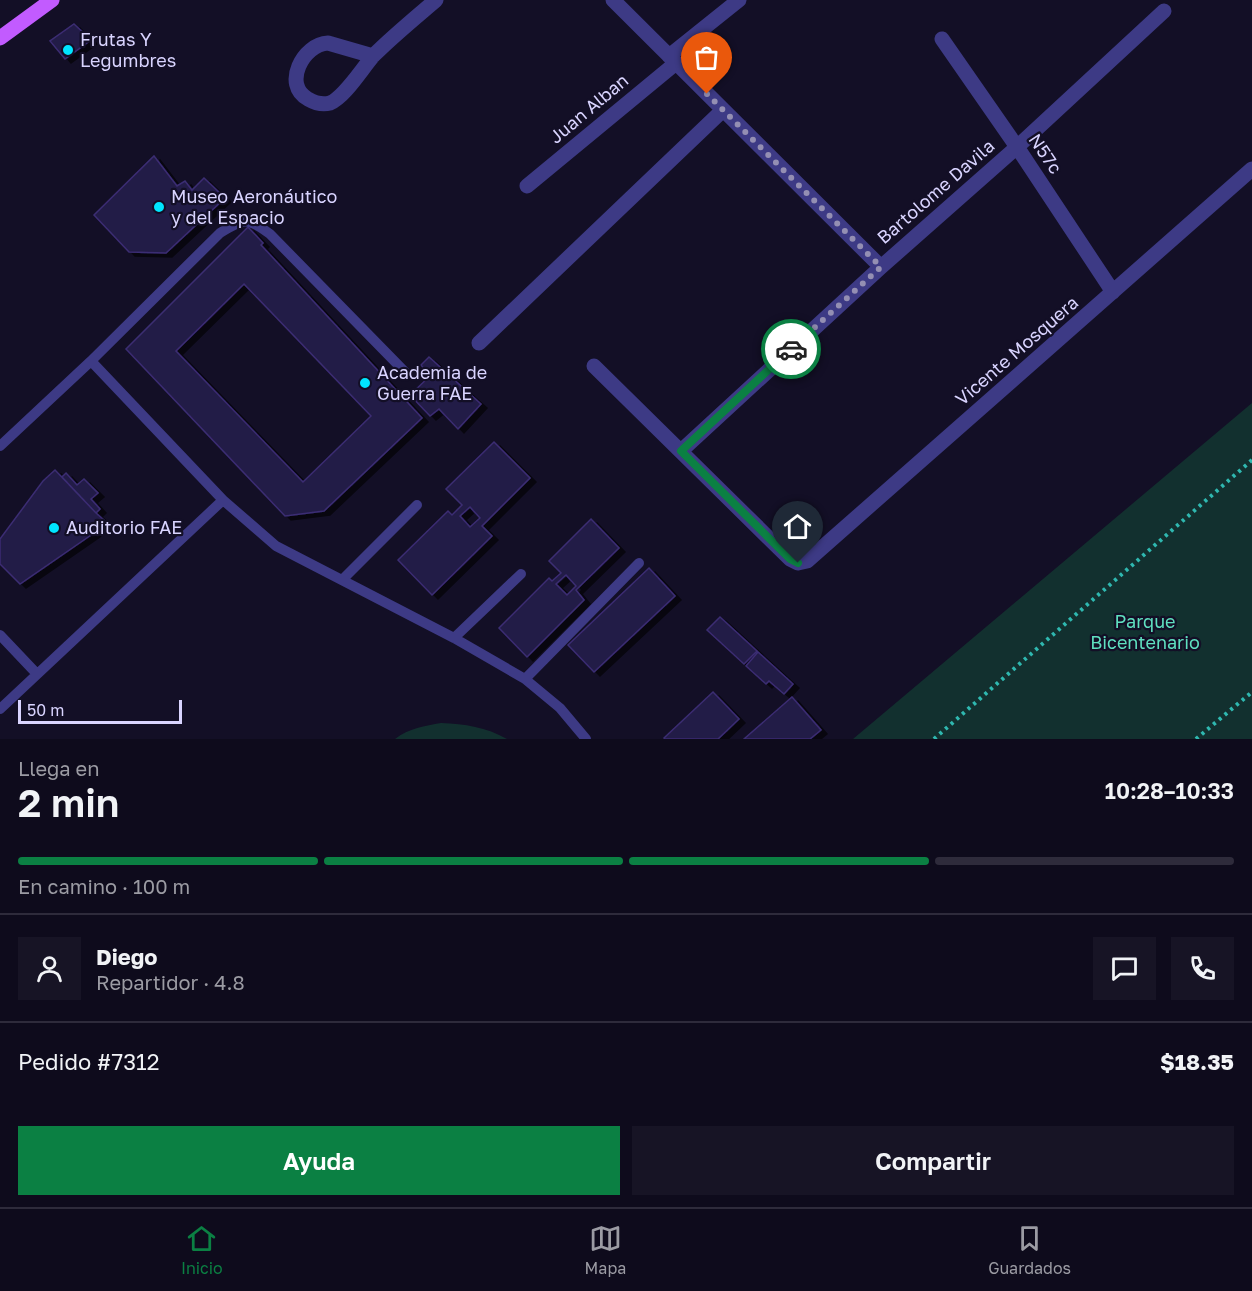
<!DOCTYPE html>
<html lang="es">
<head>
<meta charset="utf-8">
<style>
	:root { --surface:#0e0b1c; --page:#171425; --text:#f1f3f6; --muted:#9b9ba3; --line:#2e2b3b; --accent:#0b8043 }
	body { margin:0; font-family:"Golos Text",sans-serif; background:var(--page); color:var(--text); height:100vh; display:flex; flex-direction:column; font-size:22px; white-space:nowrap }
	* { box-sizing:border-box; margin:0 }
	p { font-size:20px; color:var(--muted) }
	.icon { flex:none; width:33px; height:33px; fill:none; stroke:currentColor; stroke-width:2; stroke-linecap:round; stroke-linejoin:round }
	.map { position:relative; height:739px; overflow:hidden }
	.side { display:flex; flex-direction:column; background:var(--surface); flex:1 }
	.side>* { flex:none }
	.scale { position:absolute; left:18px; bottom:15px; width:164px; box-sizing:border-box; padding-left:6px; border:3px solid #d9d4ff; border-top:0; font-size:16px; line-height:21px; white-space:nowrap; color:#d9d4ff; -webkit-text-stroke:4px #130f26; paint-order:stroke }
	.pin { position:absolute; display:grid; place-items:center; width:51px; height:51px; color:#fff; margin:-62px -26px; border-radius:50% 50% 50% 0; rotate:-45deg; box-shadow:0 0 6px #0007 }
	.pin .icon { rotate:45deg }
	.courier { position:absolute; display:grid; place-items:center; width:60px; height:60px; margin:-30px; border:4px solid #0b8043; border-radius:50%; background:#fff; color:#222; box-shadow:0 2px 8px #0007 }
	.headline em { font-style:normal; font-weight:600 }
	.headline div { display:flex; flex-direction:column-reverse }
	.headline { display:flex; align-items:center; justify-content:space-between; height:102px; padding:0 18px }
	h1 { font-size:39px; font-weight:600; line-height:45px }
	.bar { display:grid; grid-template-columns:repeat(4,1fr); gap:9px 6px; align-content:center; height:72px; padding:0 18px }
	.bar i { height:8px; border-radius:4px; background:var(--line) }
	.bar .active { background:var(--accent) }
	.bar p { grid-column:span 4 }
	.line { display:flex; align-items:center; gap:15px; padding:0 18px; border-top:2px solid var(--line) }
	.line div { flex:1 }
	.round { display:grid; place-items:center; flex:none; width:63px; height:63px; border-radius:0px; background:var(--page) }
	.action { display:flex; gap:12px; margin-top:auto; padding:12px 18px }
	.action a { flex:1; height:69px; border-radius:0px; background:var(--accent); color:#fff; font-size:24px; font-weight:600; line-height:69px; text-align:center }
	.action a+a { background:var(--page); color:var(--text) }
	.dock { display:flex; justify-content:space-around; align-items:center; height:84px; border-top:2px solid var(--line); background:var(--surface); font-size:16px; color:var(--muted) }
	.dock a { display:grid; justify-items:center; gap:3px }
	.dock .active { color:var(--accent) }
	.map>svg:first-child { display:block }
	.green { fill:#12302f }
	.building { fill:#241b47; stroke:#3b2d73; stroke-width:1.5; fill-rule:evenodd; filter:url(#shadow) }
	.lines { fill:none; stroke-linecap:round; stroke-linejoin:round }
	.path { stroke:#2fb8b0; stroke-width:4; stroke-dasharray:3 4.5; stroke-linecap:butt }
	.lane { stroke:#3d3a85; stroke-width:10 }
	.street { stroke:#3d3a85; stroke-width:15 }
	.primary { stroke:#c25bff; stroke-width:15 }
	.done { stroke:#948fb3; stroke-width:6; stroke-dasharray:0 10.8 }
	.route { stroke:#0b8043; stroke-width:8 }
	.poi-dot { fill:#00e5ff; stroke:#130f26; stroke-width:2 }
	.labels { text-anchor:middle; stroke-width:4.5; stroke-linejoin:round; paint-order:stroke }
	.poi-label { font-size:18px; fill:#d9d4ff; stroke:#130f26; text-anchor:start }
	.street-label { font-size:18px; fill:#d9d4ff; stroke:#130f26 }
	.park-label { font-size:18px; fill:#5fe0c0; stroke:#130f26 }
</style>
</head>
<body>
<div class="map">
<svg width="1252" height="739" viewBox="0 0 1252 739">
	<defs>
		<filter id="shadow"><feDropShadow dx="6" dy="4" stdDeviation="0" flood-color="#0009"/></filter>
	</defs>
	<rect width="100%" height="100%" fill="#130f26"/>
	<!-- green -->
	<path class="green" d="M1252 403V739H853Z
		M441 723C465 724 486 727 507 739H395C409 728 425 726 441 723Z"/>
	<!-- building -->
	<path class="building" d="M74 24 91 40 65 59 50 41Z
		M154 156 177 186 185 181 192 190 204 178 225 198 166 253 129 252 94 215Z
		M248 227 263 243 261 245 422 418 324 511 285 516 126 349ZM244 284 371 416 303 482 176 351Z
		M429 357 481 404 458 429 439 409 430 416 410 395 430 376 421 365Z
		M494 442 530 478 482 526 492 536 432 595 398 560 448 511 452 515 462 505 446 489Z
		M55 470 96 513 106 522 94 533 20 584 0 564V539L43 481Z
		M66 473 77 485 84 479 98 493 91 499 100 509 96 513 62 477Z
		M470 507 480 518 470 527 460 516Z
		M591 519 619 548 576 590 584 600 527 657 499 628 549 578 552 581 561 573 549 561Z
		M649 568 675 596 594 672 568 645Z
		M566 575 576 586 567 595 556 584Z
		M720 617 757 651 744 664 707 630Z
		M758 652 793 684 784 694 769 681 766 684 746 666Z
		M713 692 739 719 718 739H665L664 738Z
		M792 697 821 730 810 739H744Z"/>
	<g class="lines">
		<!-- path -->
		<path class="path" d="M934 739 1252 460
			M1196 739 1252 692"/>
		<!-- lane -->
		<path class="lane" d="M91 361 223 500 276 546 454 638 525 679 560 708 586 739
			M0 446 91 361 220 233C244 218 247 217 270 234L407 374
			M342 580 417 505
			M0 635 37 674
			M454 638 521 574
			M525 679 639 563
			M0 709 223 500"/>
		<!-- street -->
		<path class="street" d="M613 0 881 267
			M942 39 1017 147 1113 292
			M373 56 328 43C303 44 282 85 308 99 315 103 323 105 330 103 345 97 363 67 374 55 393 36 415 18 436 0
			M669 56 739 0
			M527 186 676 63
			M479 343 723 110
			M594 366 790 559 798 563 807 561 1252 169
			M681 451 881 267 1017 147 1164 11"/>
		<!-- primary -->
		<path class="primary" d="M0 38 52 0"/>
	</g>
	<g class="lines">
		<!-- done -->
		<path class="done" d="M707 94 881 267 791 349"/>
		<!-- route -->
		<path class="route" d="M791 349 681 451 790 559 798 563"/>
	</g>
	<!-- markers -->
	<g class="poi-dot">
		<circle cx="68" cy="50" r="6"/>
		<circle cx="159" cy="207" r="6"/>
		<circle cx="365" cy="383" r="6"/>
		<circle cx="54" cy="528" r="6"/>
	</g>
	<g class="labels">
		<!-- poi labels -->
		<g class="poi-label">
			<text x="80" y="46">Frutas Y<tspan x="80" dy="21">Legumbres</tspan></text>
			<text x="171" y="203">Museo Aeronáutico<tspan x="171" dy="21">y del Espacio</tspan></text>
			<text x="377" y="379">Academia de<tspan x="377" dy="21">Guerra FAE</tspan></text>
			<text x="66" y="534">Auditorio FAE</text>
		</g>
		<!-- street labels -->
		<g class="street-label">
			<text transform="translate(589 109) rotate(-40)" y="6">Juan Alban</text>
			<text transform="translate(1045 154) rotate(56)" y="6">N57c</text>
			<text transform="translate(936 192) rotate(-41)" y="6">Bartolome Davila</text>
			<text transform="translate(1017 351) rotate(-41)" y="6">Vicente Mosquera</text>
		</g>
		<!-- park labels -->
		<g class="park-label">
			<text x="1145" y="628">Parque<tspan x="1145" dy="21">Bicentenario</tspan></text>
		</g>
	</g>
</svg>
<div class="scale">50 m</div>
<div class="pin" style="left:707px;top:94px;background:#ea580c"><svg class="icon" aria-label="bag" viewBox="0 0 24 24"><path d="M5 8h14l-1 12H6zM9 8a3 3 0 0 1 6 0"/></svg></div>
<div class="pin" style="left:798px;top:563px;background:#1f2937"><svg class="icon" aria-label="home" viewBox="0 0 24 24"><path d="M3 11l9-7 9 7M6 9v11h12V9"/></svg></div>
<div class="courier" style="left:791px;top:349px"><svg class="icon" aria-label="car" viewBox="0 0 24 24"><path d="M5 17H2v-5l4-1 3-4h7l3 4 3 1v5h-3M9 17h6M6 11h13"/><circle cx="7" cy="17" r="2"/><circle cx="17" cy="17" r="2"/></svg></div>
</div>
<section class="side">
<div class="headline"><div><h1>2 min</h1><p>Llega en</p></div><em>10:28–10:33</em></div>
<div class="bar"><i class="active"></i><i class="active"></i><i class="active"></i><i></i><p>En camino · 100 m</p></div>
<div class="line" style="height:108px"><a class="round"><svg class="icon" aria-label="person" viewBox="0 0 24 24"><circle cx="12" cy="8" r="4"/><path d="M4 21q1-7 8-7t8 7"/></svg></a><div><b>Diego</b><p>Repartidor · 4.8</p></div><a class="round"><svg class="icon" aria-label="chat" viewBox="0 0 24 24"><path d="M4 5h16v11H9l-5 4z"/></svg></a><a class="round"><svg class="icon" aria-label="phone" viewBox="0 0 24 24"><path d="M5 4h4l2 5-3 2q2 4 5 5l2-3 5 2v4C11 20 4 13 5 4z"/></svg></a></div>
<div class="line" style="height:78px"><div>Pedido #7312</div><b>$18.35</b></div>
<div class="action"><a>Ayuda</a><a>Compartir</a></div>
</section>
<nav class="dock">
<a class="active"><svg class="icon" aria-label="home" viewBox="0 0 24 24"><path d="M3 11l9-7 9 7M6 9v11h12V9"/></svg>Inicio</a>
<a><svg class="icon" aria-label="map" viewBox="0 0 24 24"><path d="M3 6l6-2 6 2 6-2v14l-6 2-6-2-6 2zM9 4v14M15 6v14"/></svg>Mapa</a>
<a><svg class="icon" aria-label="saved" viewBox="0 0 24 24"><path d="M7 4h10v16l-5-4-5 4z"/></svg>Guardados</a>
</nav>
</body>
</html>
